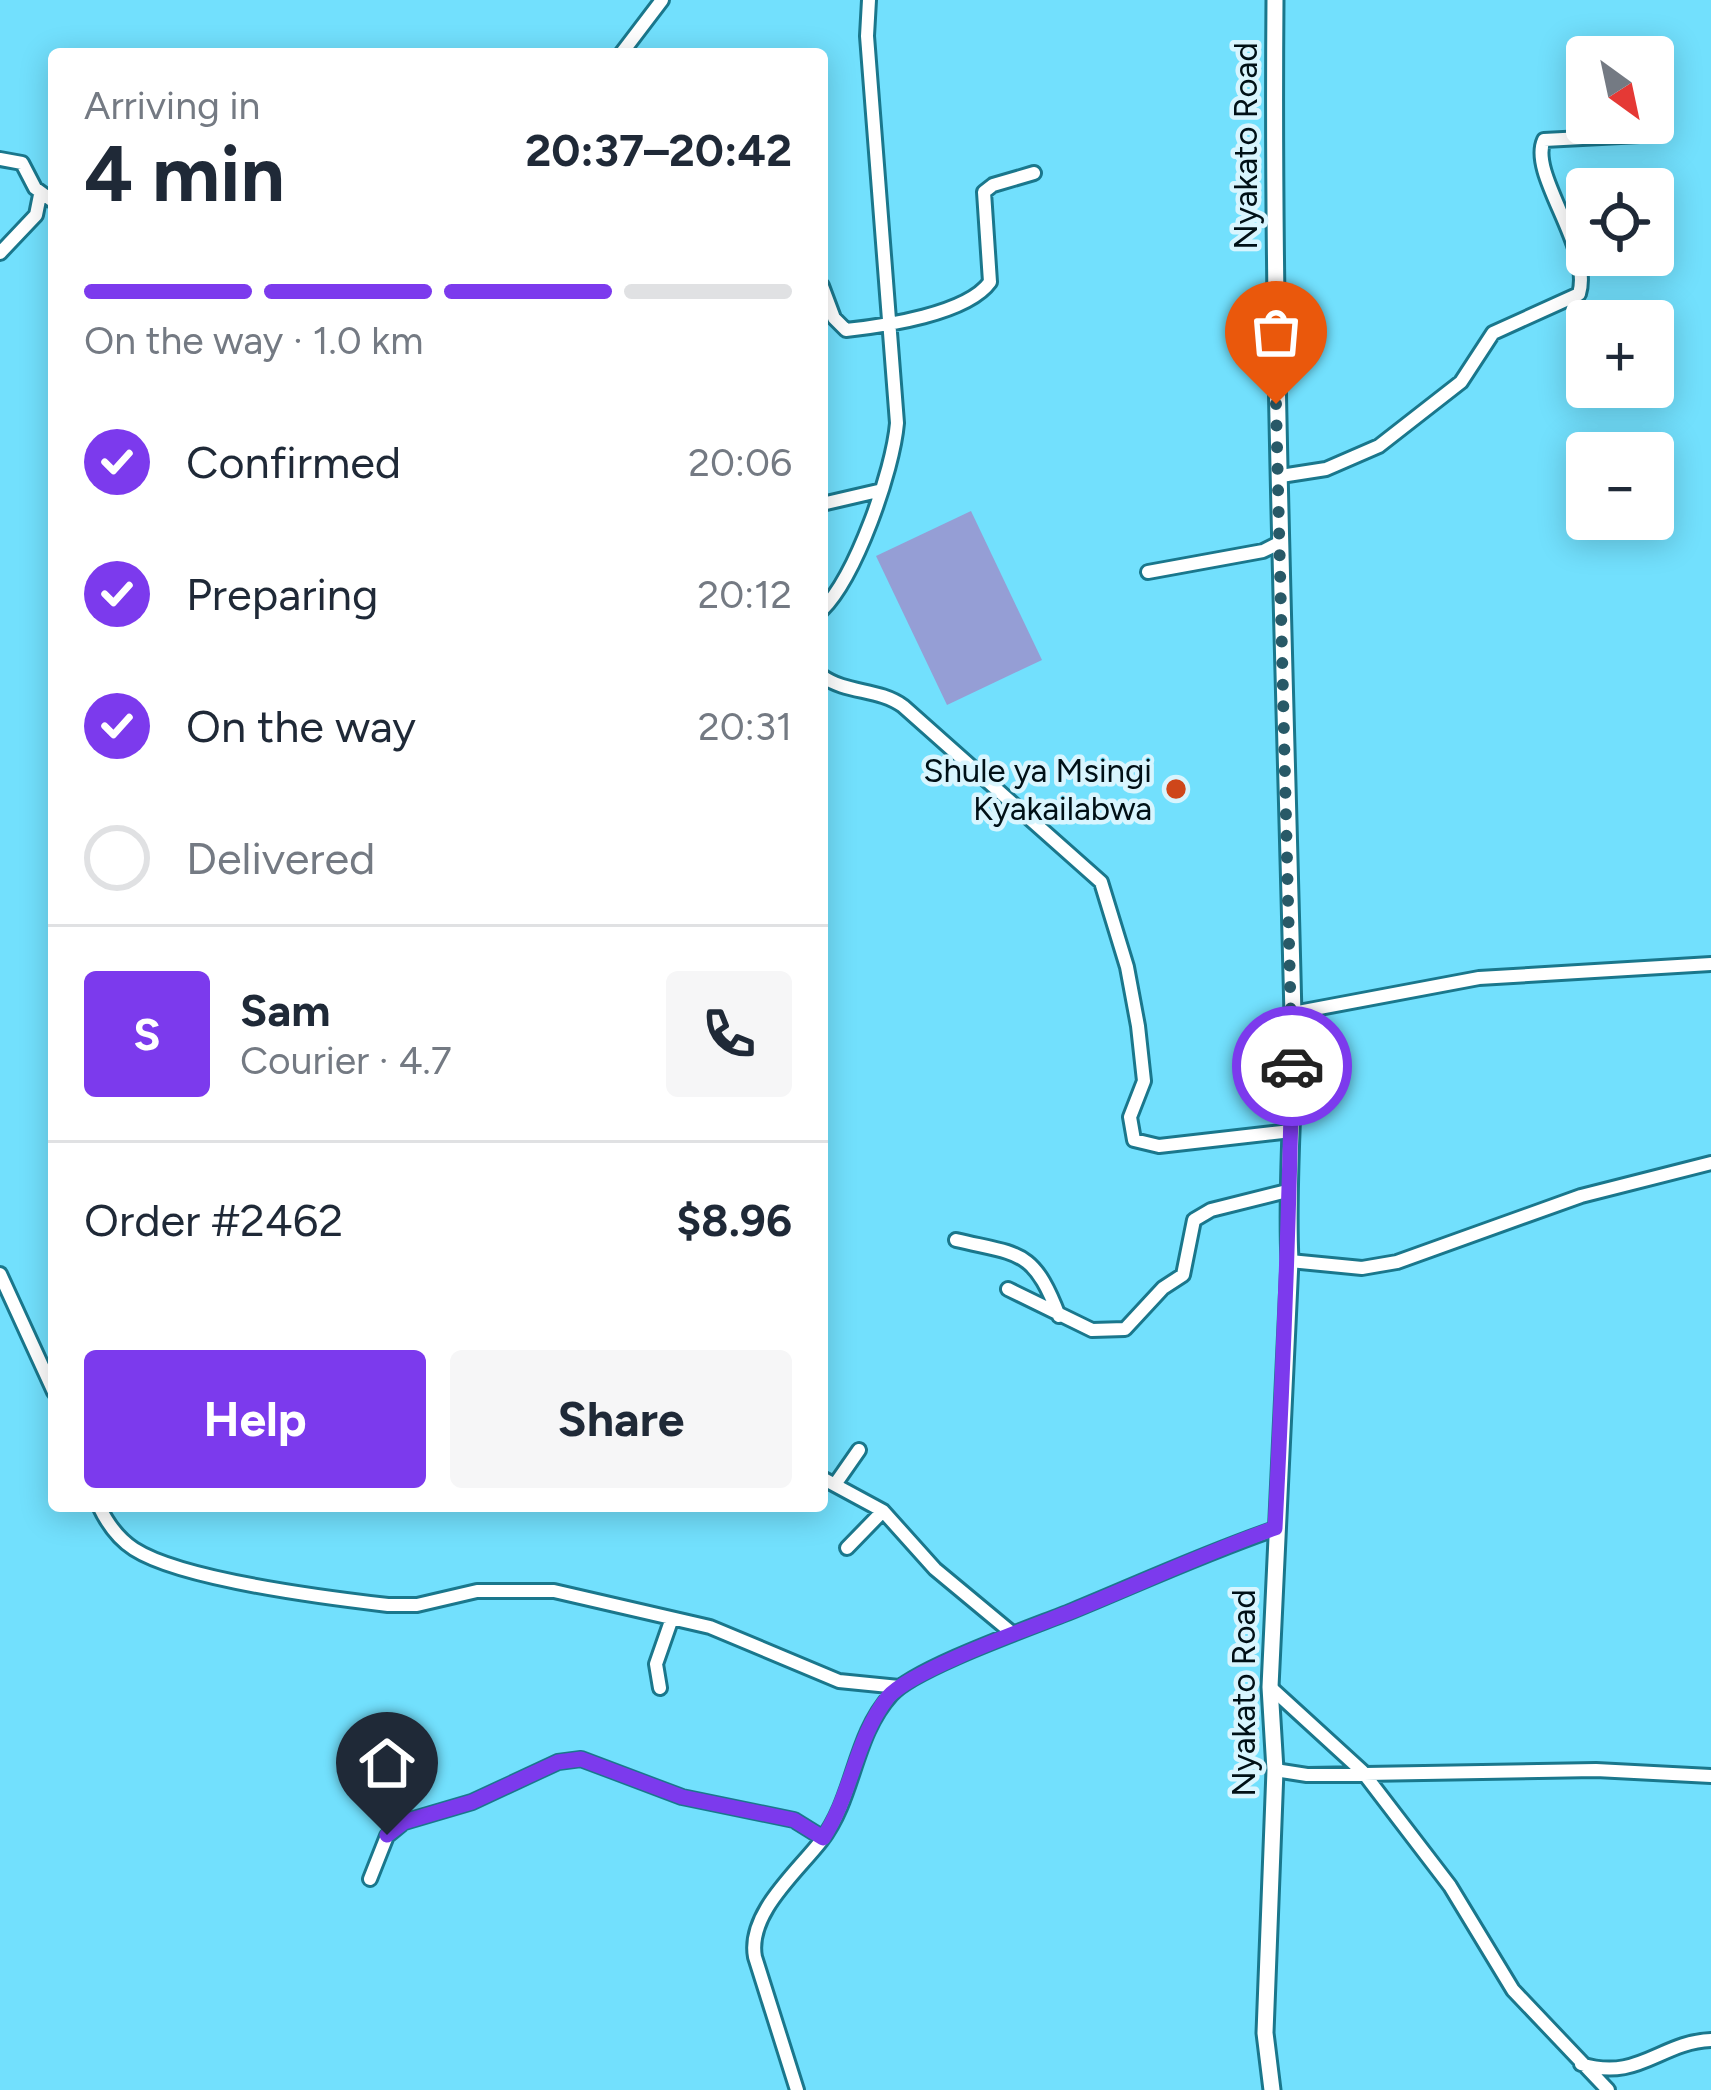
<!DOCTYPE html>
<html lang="en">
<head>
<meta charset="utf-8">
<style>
	:root { --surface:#fff; --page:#f6f6f7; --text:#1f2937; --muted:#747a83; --line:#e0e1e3; --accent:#7c3aed }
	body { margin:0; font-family:Figtree,sans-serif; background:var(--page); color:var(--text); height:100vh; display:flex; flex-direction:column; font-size:45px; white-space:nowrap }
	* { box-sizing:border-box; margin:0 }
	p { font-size:39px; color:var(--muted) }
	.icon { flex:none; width:66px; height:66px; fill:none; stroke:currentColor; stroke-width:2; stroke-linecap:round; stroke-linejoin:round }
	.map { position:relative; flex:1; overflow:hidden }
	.drawer { position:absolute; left:48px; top:48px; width:780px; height:1464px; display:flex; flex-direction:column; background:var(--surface); border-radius:12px; box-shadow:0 6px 30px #0003 }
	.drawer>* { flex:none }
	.needle { width:78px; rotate:147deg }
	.fabs { position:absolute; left:1566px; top:36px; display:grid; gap:24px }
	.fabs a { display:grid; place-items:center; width:108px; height:108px; border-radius:12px; background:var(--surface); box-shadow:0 6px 30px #0003; font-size:60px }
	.pin { position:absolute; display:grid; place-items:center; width:102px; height:102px; color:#fff; margin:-123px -51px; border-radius:50% 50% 50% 0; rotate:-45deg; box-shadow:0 0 12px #0007 }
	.pin .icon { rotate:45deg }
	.courier { position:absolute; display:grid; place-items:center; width:120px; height:120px; margin:-60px; border:9px solid #7c3aed; border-radius:50%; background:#fff; color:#222; box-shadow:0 3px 15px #0007 }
	.overview em { font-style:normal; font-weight:700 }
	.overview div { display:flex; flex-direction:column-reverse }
	.overview { display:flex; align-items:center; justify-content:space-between; height:204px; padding:0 36px }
	h1 { font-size:78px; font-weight:700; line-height:90px }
	.bar { display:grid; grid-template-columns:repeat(4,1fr); gap:18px 12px; align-content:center; height:144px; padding:0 36px }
	.bar i { height:15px; border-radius:9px; background:var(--line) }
	.bar .on { background:var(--accent) }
	.bar p { grid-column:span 4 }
	.line { display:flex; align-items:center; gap:30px; padding:0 36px; border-top:3px solid var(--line) }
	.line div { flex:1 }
	.round { display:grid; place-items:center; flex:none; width:126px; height:126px; border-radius:12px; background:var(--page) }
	ol { padding:0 36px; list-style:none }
	li { display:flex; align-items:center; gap:36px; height:132px }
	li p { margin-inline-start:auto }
	li .icon { padding:12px; border-radius:50%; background:var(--accent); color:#fff; stroke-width:4 }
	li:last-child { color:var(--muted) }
	li i { width:66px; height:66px; border:6px solid var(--line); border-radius:50% }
	.primary-button { display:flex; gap:24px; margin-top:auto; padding:24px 36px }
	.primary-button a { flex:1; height:138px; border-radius:12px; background:var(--accent); color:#fff; font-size:48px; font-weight:700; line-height:138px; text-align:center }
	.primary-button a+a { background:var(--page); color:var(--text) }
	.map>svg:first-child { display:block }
	.green { fill:#959ed5 }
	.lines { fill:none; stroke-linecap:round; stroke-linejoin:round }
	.minor-casing { stroke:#1a778c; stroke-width:18 }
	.tertiary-casing { stroke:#1a778c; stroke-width:21 }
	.minor { stroke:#fff; stroke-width:12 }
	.tertiary { stroke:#fff; stroke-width:15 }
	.done { stroke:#285967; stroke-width:12; stroke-dasharray:0 21.6 }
	.route { stroke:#7c3aed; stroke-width:15 }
	.poi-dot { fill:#ce461a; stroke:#d8f5fe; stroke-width:4.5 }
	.labels { text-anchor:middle; stroke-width:9; stroke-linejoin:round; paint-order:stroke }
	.street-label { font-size:33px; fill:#001016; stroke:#d8f5fe }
	.poi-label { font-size:33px; fill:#001016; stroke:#d8f5fe; text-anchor:end }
</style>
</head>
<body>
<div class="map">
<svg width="1711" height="2090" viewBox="0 0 1711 2090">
	<rect width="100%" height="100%" fill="#72e0fd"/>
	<!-- green -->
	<path class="green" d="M971 511 1042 660 947 705 876 556Z"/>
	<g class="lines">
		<!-- minor casing -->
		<g class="minor-casing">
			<path id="minor" d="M621 54 662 0
				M0 159 22 163 35 188 54 202
				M0 253 36 215 40 195
				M822 286 834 318 846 330C884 326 967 314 990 282L984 192 993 185 1034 173
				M1281 476 1326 469 1379 446 1461 382 1493 333 1579 294C1593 248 1528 174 1544 140L1659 134
				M822 504 878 491
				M1148 572 1263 551 1281 542
				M822 610C856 576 893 471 897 423L867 36 869 0
				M822 676C847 694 878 688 903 706L1101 882 1127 967 1138 1026 1144 1081 1130 1117 1134 1140 1159 1146 1291 1131
				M1293 1013 1479 978 1711 964
				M956 1240C1019 1255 1033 1248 1059 1316
				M1290 1261 1362 1268 1397 1262 1581 1196 1711 1163
				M0 1274 54 1392
				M1008 1289 1092 1330 1125 1329 1163 1288 1183 1275 1194 1220 1211 1210 1287 1191
				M822 1478 883 1511 935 1569 1012 1633
				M836 1483 859 1450
				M99 1506C107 1523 117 1538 134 1549 182 1580 328 1598 388 1605H417L477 1591H554L710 1627 839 1681 899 1687
				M847 1548 883 1511
				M1270 1687 1362 1771 1450 1886 1513 1990 1608 2090
				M660 1688 656 1664 671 1621
				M1275 1770 1307 1775 1596 1770 1711 1776
				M370 1879 387 1836 404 1822 472 1802 558 1762 581 1759 682 1797 794 1820 823 1838
				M1581 2064C1638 2082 1660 2042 1711 2040
				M797 2090 755 1957C747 1914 797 1872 821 1841 855 1797 853 1737 891 1695 914 1668 1035 1626 1072 1611 1140 1583 1205 1553 1275 1529"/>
		</g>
		<!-- tertiary casing -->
		<g class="tertiary-casing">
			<path id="tertiary" d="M1272 2090 1265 2033 1275 1770 1270 1687 1290 1261C1286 1179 1295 1098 1293 1016 1285 678 1272 339 1275 0"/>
		</g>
		<!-- minor -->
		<use href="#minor" class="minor"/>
		<!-- tertiary -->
		<use href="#tertiary" class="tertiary"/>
	</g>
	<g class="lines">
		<!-- done -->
		<path class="done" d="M1276 404 1292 1066"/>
		<!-- route -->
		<path class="route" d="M387 1835 404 1822 472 1802 558 1762 581 1759 682 1797 794 1820 823 1838C852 1794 855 1739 888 1697 911 1670 1032 1627 1070 1612 1139 1584 1205 1553 1275 1528 1283 1374 1289 1221 1292 1066"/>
	</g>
	<!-- markers -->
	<circle class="poi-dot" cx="1176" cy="789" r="12"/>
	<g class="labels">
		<!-- street labels -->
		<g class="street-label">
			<text transform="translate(1245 146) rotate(-90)" y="12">Nyakato Road</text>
			<text transform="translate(1243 1693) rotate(-90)" y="12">Nyakato Road</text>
		</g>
		<!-- poi labels -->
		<g class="poi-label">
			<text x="1152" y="782">Shule ya Msingi<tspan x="1152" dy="38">Kyakailabwa</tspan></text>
		</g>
	</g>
</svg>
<div class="fabs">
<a><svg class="needle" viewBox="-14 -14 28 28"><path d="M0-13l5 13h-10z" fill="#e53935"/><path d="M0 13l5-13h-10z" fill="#747a83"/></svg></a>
<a><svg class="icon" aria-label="locate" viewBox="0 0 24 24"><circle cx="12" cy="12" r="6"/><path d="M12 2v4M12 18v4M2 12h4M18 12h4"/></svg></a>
<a>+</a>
<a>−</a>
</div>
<div class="pin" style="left:1276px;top:404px;background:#ea580c"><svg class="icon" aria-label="bag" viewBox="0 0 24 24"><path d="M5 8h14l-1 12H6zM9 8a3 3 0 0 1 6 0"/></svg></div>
<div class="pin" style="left:387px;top:1835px;background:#1f2937"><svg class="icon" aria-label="home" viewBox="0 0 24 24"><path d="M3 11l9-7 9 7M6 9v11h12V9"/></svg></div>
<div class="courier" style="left:1292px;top:1066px"><svg class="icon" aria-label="car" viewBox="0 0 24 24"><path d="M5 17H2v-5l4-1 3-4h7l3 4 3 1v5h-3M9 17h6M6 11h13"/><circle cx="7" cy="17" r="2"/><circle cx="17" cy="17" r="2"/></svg></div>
<section class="drawer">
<div class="overview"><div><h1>4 min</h1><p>Arriving in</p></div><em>20:37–20:42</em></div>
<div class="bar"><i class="on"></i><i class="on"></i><i class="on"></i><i></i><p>On the way · 1.0 km</p></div>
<ol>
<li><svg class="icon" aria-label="check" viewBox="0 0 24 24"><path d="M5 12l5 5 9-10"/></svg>Confirmed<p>20:06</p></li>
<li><svg class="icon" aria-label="check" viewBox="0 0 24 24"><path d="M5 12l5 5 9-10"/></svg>Preparing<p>20:12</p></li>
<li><svg class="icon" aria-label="check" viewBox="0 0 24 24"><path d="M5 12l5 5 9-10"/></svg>On the way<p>20:31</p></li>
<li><i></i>Delivered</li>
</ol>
<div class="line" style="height:216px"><b class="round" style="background:var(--accent);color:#fff">S</b><div><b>Sam</b><p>Courier · 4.7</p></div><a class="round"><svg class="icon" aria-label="phone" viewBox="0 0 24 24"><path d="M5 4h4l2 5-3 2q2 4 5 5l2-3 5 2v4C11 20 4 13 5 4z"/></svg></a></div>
<div class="line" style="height:156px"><div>Order #2462</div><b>$8.96</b></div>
<div class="primary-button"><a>Help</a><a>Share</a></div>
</section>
</div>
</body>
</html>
